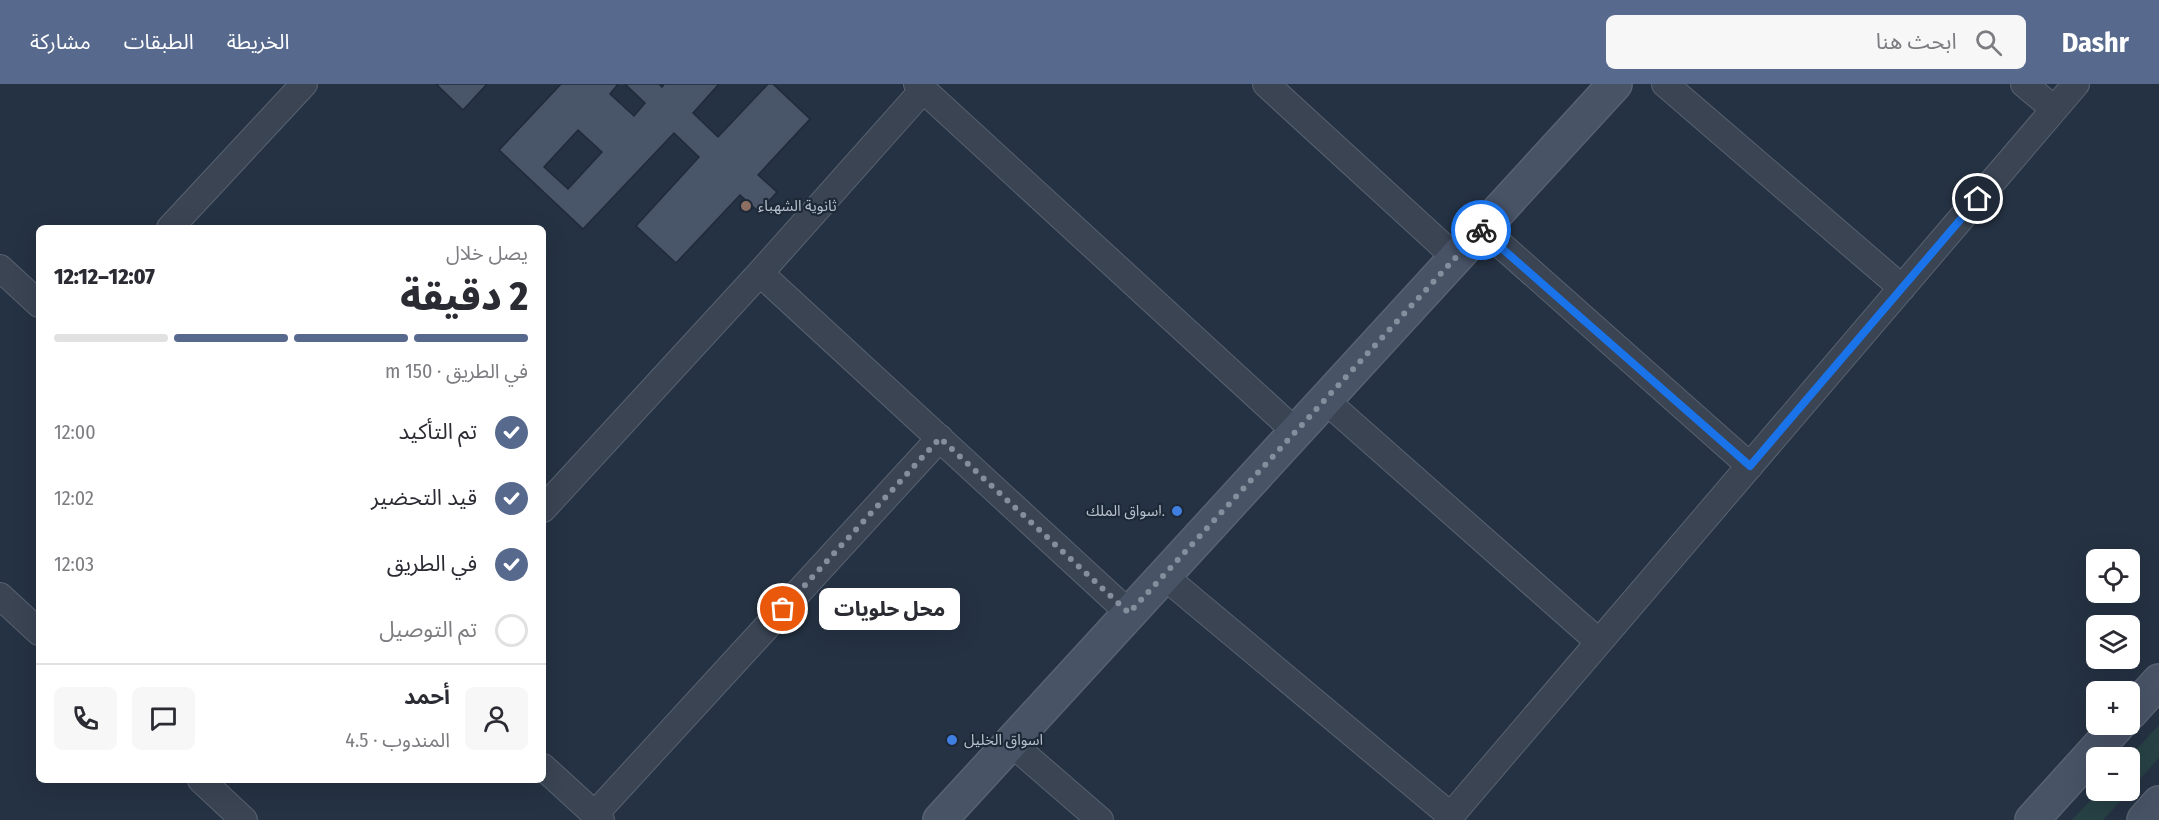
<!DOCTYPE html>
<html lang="ar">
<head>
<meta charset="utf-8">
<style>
	:root { --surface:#fff; --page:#f7f7f7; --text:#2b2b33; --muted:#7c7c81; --line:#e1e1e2; --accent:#576a8e }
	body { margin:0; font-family:"Fira Sans Condensed","Noto Sans Arabic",sans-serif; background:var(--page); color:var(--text); direction:rtl; height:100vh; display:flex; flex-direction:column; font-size:22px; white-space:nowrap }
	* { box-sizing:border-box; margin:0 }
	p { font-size:20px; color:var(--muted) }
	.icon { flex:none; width:33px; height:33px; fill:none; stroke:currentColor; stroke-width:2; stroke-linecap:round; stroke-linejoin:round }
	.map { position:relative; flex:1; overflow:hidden; direction:ltr }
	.details { position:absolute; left:36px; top:141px; width:510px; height:558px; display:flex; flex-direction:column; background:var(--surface); border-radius:9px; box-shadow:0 6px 24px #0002; direction:rtl }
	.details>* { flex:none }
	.buttons { position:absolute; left:2086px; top:465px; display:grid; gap:12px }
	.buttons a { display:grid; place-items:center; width:54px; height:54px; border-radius:9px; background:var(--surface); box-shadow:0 6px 24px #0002; font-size:30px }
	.pin { position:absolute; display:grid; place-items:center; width:51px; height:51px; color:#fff; margin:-26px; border:3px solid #fff; border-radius:50%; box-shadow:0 2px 6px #0007 }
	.courier { position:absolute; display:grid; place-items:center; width:60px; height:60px; margin:-30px; border:4px solid #1a73e8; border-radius:50%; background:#fff; color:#222; box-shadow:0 2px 8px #0007 }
	.bubble { position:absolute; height:42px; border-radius:9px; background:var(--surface); box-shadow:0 6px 24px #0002; font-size:20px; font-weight:800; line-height:42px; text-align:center; direction:rtl }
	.overview em { font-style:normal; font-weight:800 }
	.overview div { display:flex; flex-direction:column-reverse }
	.overview { display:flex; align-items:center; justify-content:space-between; height:102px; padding:0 18px }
	h1 { font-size:39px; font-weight:800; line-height:45px }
	.bar { display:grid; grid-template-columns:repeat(4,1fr); gap:9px 6px; align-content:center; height:72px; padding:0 18px }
	.bar i { height:8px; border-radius:4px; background:var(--line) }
	.bar .current { background:var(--accent) }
	.bar p { grid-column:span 4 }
	.line { display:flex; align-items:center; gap:15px; padding:0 18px; border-top:2px solid var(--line) }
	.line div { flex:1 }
	.round { display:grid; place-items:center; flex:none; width:63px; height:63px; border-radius:9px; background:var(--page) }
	ol { padding:0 18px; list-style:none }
	li { display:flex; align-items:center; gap:18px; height:66px }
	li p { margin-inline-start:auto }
	li .icon { padding:6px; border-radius:50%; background:var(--accent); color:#fff; stroke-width:4 }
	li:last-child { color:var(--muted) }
	li i { width:33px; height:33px; border:3px solid var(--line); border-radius:50% }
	header { display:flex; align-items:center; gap:36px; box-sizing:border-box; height:84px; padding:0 30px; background:var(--accent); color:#fff }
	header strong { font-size:28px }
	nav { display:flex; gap:33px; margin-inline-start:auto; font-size:21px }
	.search { width:420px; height:54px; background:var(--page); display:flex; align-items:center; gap:15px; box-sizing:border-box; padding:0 21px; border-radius:9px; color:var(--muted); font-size:22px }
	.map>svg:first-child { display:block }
	.green { fill:#274144 }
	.building { fill:#49566a; stroke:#202b3a; stroke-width:1.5; fill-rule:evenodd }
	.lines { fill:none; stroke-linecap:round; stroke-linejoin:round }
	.street-casing { stroke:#586270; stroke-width:28 }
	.secondary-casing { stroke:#586270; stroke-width:36 }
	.street { stroke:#3a4453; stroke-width:26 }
	.secondary { stroke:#485366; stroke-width:33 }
	.done { stroke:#848e9d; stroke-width:6; stroke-dasharray:0 10.8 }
	.route { stroke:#1a73e8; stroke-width:8 }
	.education-dot { fill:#8d6e63; stroke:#1e2938; stroke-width:2 }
	.shop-dot { fill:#3f7fe0; stroke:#1e2938; stroke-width:2 }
	.labels { text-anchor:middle; stroke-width:4.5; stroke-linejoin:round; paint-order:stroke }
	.poi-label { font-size:15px; fill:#b7c0cd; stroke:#1e2938; text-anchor:start }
</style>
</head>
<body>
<header>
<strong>Dashr</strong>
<div class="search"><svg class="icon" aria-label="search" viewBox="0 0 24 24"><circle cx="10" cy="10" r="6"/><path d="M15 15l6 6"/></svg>ابحث هنا</div>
<nav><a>الخريطة</a><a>الطبقات</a><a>مشاركة</a></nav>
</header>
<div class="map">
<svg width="2159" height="736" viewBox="0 0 2159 736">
	<rect width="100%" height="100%" fill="#253243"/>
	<!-- green -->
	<path class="green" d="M2159 641V674L2130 706 2129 673Z
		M2130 706 2103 736H2072L2099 707Z"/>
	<!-- building -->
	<path class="building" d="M436 0H487L463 26Z
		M561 0H618L610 10 634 32 645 19 625 0H659L662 3 664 0H719L693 29 718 53 768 0H773L810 35 758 91 777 108 759 128 740 111 676 179 636 142 699 73 674 49 583 145 499 66ZM578 46 602 68 568 105 544 83Z"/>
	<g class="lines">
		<!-- street casing -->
		<g class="street-casing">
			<path id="street" d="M917 0 1296 348
				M1266 0 1456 174
				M1665 0 1902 204
				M2024 0 2054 25
				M170 144 304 0
				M1483 145 1750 382
				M0 184 39 220
				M760 189 1129 529
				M1325 316 1599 558
				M543 425 760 189 923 6
				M1164 492 1451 732
				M0 512 39 548
				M1011 659 1100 736
				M543 683 601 736
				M201 696 244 736
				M595 730 940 354
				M1447 736 2076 0"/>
		</g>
		<!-- secondary casing -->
		<g class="secondary-casing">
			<path id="secondary" d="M2130 629 2159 597
				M940 736 1615 0
				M2032 736 2119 640
				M2144 736 2159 719"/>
		</g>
		<!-- street -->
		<use href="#street" class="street"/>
		<!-- secondary -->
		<use href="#secondary" class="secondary"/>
	</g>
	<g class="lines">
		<!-- done -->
		<path class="done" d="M783 525 940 354 1129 529 1481 146"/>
		<!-- route -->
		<path class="route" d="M1481 146 1750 382 1978 115"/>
	</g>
	<!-- markers -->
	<circle class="education-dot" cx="746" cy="122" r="6"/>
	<g class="shop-dot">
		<circle cx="1177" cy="427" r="6"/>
		<circle cx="952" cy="656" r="6"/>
	</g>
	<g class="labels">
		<!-- poi labels -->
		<g class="poi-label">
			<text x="758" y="127">ثانوية الشهباء</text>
			<text x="1165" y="432" text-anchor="end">اسواق الملك.</text>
			<text x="964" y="661">اسواق الخليل</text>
		</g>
	</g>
</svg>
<div class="buttons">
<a><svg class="icon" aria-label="locate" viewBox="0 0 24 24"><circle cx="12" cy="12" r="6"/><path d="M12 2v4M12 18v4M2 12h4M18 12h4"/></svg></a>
<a><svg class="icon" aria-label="layers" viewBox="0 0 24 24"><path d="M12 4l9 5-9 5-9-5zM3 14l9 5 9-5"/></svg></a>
<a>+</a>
<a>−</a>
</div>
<div class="pin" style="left:783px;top:525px;background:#ea580c"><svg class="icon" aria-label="bag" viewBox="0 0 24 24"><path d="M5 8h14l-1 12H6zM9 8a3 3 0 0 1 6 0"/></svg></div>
<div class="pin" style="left:1978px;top:115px;background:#1f2937"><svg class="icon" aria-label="home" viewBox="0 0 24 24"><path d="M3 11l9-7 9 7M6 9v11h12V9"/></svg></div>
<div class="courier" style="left:1481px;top:146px"><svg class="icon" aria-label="bike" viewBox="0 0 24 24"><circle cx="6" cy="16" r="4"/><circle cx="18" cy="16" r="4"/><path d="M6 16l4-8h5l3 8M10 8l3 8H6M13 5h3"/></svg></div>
<div class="bubble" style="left:819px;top:504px;width:141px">محل حلويات</div>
<section class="details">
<div class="overview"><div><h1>2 دقيقة</h1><p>يصل خلال</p></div><em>12:07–12:12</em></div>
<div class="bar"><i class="current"></i><i class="current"></i><i class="current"></i><i></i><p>في الطريق · 150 m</p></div>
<ol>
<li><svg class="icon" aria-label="check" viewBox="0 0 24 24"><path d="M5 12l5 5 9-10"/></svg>تم التأكيد<p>12:00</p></li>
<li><svg class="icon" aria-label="check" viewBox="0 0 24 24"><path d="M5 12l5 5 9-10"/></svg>قيد التحضير<p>12:02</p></li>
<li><svg class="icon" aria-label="check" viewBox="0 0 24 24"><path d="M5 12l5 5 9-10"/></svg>في الطريق<p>12:03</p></li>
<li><i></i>تم التوصيل</li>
</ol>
<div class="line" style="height:108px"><a class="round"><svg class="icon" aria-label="person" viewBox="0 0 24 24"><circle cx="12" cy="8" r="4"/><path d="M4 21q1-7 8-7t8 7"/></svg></a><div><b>أحمد</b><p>المندوب · 4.5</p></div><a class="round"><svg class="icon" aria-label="chat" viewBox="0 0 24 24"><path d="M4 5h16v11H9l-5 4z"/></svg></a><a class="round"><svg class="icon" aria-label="phone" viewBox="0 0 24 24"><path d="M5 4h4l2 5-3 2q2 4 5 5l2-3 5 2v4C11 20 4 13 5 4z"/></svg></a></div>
</section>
</div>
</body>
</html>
